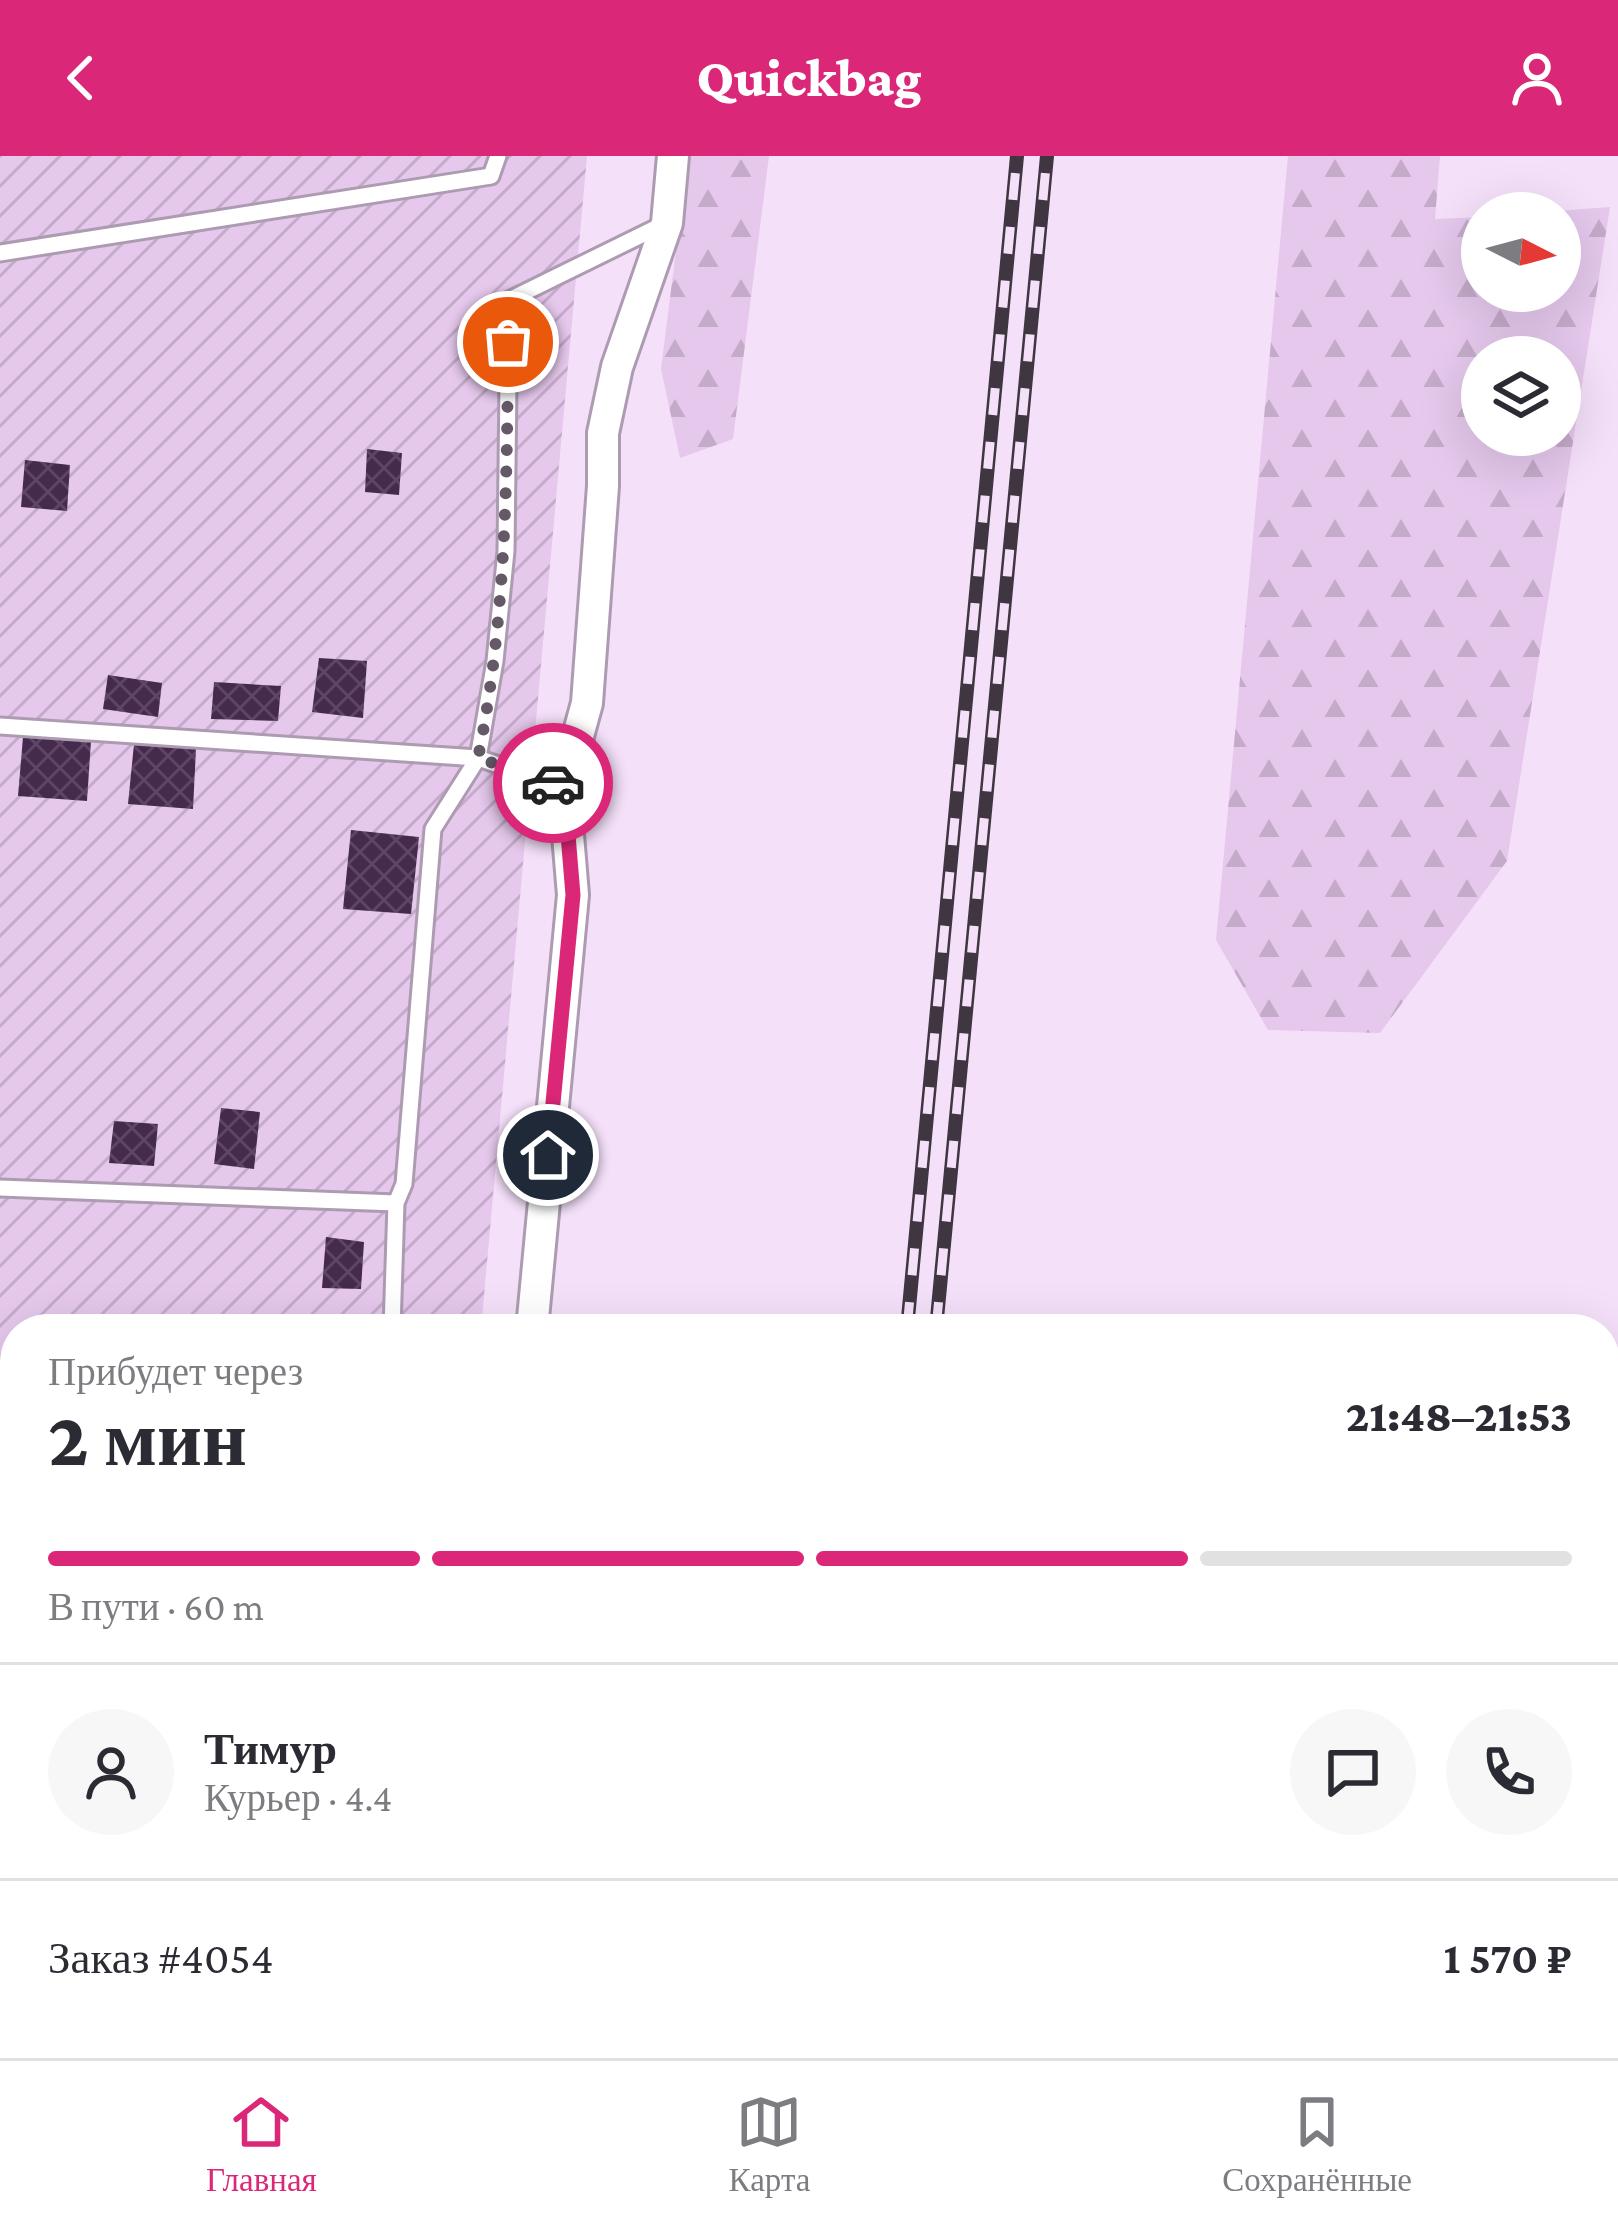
<!DOCTYPE html>
<html lang="ru">
<head>
<meta charset="utf-8">
<style>
	:root { --surface:#fff; --page:#f7f7f7; --text:#2b2b33; --muted:#7c7c81; --line:#e1e1e2; --accent:#db2777 }
	body { margin:0; font-family:"Crimson Pro",serif; background:var(--page); color:var(--text); height:100vh; display:flex; flex-direction:column; font-size:45px; white-space:nowrap }
	* { box-sizing:border-box; margin:0 }
	p { font-size:39px; color:var(--muted) }
	.icon { flex:none; width:66px; height:66px; fill:none; stroke:currentColor; stroke-width:2; stroke-linecap:round; stroke-linejoin:round }
	.map { position:relative; flex:1; overflow:hidden }
	.side { position:absolute; left:0px; top:1158px; width:1620px; height:744px; display:flex; flex-direction:column; background:var(--surface); border-radius:48px 48px 0 0; box-shadow:0 12px 48px #0002 }
	.side>* { flex:none }
	.needle { width:78px; rotate:96deg }
	.controls { position:absolute; left:1461px; top:36px; display:grid; gap:24px }
	.controls a { display:grid; place-items:center; width:120px; height:120px; border-radius:50%; background:var(--surface); box-shadow:0 12px 48px #0002; font-size:60px }
	.pin { position:absolute; display:grid; place-items:center; width:102px; height:102px; color:#fff; margin:-51px; border:6px solid #fff; border-radius:50%; box-shadow:0 3px 12px #0007 }
	.courier { position:absolute; display:grid; place-items:center; width:120px; height:120px; margin:-60px; border:9px solid #db2777; border-radius:50%; background:#fff; color:#222; box-shadow:0 3px 15px #0007 }
	.overview em { font-style:normal; font-weight:800 }
	.overview div { display:flex; flex-direction:column-reverse }
	.overview { display:flex; align-items:center; justify-content:space-between; height:204px; padding:0 48px }
	h1 { font-size:78px; font-weight:800; line-height:90px }
	.bar { display:grid; grid-template-columns:repeat(4,1fr); gap:18px 12px; align-content:center; height:144px; padding:0 48px }
	.bar i { height:15px; border-radius:9px; background:var(--line) }
	.bar .current { background:var(--accent) }
	.bar p { grid-column:span 4 }
	.line { display:flex; align-items:center; gap:30px; padding:0 48px; border-top:3px solid var(--line) }
	.line div { flex:1 }
	.round { display:grid; place-items:center; flex:none; width:126px; height:126px; border-radius:63px; background:var(--page) }
	header { display:flex; justify-content:space-between; align-items:center; height:156px; padding:0 48px; background:var(--accent); color:#fff; font-size:54px; font-weight:800 }
	.tab-bar { display:flex; justify-content:space-around; align-items:center; height:168px; border-top:3px solid var(--line); background:var(--surface); font-size:33px; color:var(--muted) }
	.tab-bar a { display:grid; justify-items:center; gap:6px }
	.tab-bar .current { color:var(--accent) }
	.map>svg:first-child { display:block }
	.forest { fill:url(#forest-firs); fill-rule:evenodd }
	.garden { fill:url(#garden-furrows) }
	.building { fill:url(#building-cross-hatch) }
	.lines { fill:none; stroke-linecap:round; stroke-linejoin:round }
	.lane-casing { stroke:#ad9bb2; stroke-width:21 }
	.street-casing { stroke:#ad9bb2; stroke-width:36 }
	.lane { stroke:#fff; stroke-width:15 }
	.street { stroke:#fff; stroke-width:30 }
	.rail-casing { stroke:#3f3641; stroke-width:14 }
	.rail { stroke:#f4e0f9; stroke-width:9; stroke-dasharray:27; stroke-linecap:butt }
	.done { stroke:#655968; stroke-width:12; stroke-dasharray:0 21.6 }
	.route { stroke:#db2777; stroke-width:15 }
</style>
</head>
<body>
<header><svg class="icon" aria-label="back" viewBox="0 0 24 24"><path d="M15 5l-7 7 7 7"/></svg>Quickbag<svg class="icon" aria-label="person" viewBox="0 0 24 24"><circle cx="12" cy="8" r="4"/><path d="M4 21q1-7 8-7t8 7"/></svg></header>
<div class="map">
<svg width="1618" height="1902" viewBox="0 0 1618 1902">
	<defs>
		<pattern id="forest-firs" width="22" height="20" patternUnits="userSpaceOnUse" patternTransform="scale(3)"><rect width="22" height="20" fill="#e5c8ec"/><path d="M5 1l3.5 6h-7zM16 11l3.5 6h-7z" fill="#c4abca"/></pattern>
		<pattern id="garden-furrows" width="10" height="10" patternUnits="userSpaceOnUse" patternTransform="scale(3)"><rect width="10" height="10" fill="#e5c8ec"/><path d="M-1 1l2-2M0 10L10 0M9 11l2-2" fill="none" stroke="#c4abca"/></pattern>
		<pattern id="building-cross-hatch" width="8" height="8" patternUnits="userSpaceOnUse" patternTransform="scale(3)"><rect width="8" height="8" fill="#452a4d"/><path d="M0 0l8 8M0 8l8-8" fill="none" stroke="#5c4663"/></pattern>
	</defs>
	<rect width="100%" height="100%" fill="#f4e0f9"/>
	<!-- forest -->
	<path class="forest" d="M688 0H769L733 283 680 302 661 213Z
		M1288 0H1440L1435 63 1482 61V135H1560V57H1531L1610 51 1507 705 1380 877 1268 874 1216 784ZM1560 201V279H1482V201Z
		M1287 1887H1518L1515 1902H1281Z"/>
	<!-- garden -->
	<path class="garden" d="M0 0H587L481 1173H15V1887H420L419 1902H0Z"/>
	<!-- building -->
	<path class="building" d="M367 293 402 297 399 339 365 336Z
		M25 304 70 309 67 355 21 351Z
		M319 502 367 505 363 562 312 556Z
		M108 519 162 527 158 561 103 553Z
		M214 526 281 530 278 565 211 563Z
		M23 581 91 585 87 645 18 640Z
		M134 588 196 593 193 653 128 648Z
		M351 674 419 681 411 758 343 753Z
		M221 952 260 956 254 1013 214 1008Z
		M114 965 158 968 154 1010 109 1007Z
		M326 1081 364 1086 361 1133 322 1132Z
		M247 1159 310 1164V1173H246Z
		M0 1384 11 1386 3 1447H0Z
		M255 1887H295L294 1894 255 1892Z"/>
	<g class="lines">
		<!-- lane casing -->
		<g class="lane-casing">
			<path id="lane" d="M0 97 491 20 498 0
				M0 570 478 602 564 631
				M0 1032 396 1047 392 1173
				M396 1047 404 1028 433 673 478 602 495 505 506 395 509 144 666 67
				M320 1902 321 1887"/>
		</g>
		<!-- street casing -->
		<g class="street-casing">
			<path id="street" d="M532 1173 573 739 564 631 587 547 603 330V277L617 211 667 67 673 0
				M482 1902 483 1887"/>
		</g>
		<!-- lane -->
		<use href="#lane" class="lane"/>
		<!-- street -->
		<use href="#street" class="street"/>
		<!-- rail casing -->
		<g class="rail-casing">
			<path id="rail" d="M907 1173 1017 0
				M936 1173 1047 0
				M837 1902 839 1887
				M866 1902 868 1887"/>
		</g>
		<!-- rail -->
		<use href="#rail" class="rail"/>
	</g>
	<g class="lines">
		<!-- done -->
		<path class="done" d="M508 186C507 326 506 464 478 602L553 627"/>
		<!-- route -->
		<path class="route" d="M548 999 573 739 564 631 553 627"/>
	</g>
</svg>
<div class="controls">
<a><svg class="needle" viewBox="-14 -14 28 28"><path d="M0-13l5 13h-10z" fill="#e53935"/><path d="M0 13l5-13h-10z" fill="#7c7c81"/></svg></a>
<a><svg class="icon" aria-label="layers" viewBox="0 0 24 24"><path d="M12 4l9 5-9 5-9-5zM3 14l9 5 9-5"/></svg></a>
</div>
<div class="pin" style="left:508px;top:186px;background:#ea580c"><svg class="icon" aria-label="bag" viewBox="0 0 24 24"><path d="M5 8h14l-1 12H6zM9 8a3 3 0 0 1 6 0"/></svg></div>
<div class="pin" style="left:548px;top:999px;background:#1f2937"><svg class="icon" aria-label="home" viewBox="0 0 24 24"><path d="M3 11l9-7 9 7M6 9v11h12V9"/></svg></div>
<div class="courier" style="left:553px;top:627px"><svg class="icon" aria-label="car" viewBox="0 0 24 24"><path d="M5 17H2v-5l4-1 3-4h7l3 4 3 1v5h-3M9 17h6M6 11h13"/><circle cx="7" cy="17" r="2"/><circle cx="17" cy="17" r="2"/></svg></div>
<section class="side">
<div class="overview"><div><h1>2 мин</h1><p>Прибудет через</p></div><em>21:48–21:53</em></div>
<div class="bar"><i class="current"></i><i class="current"></i><i class="current"></i><i></i><p>В пути · 60 m</p></div>
<div class="line" style="height:216px"><a class="round"><svg class="icon" aria-label="person" viewBox="0 0 24 24"><circle cx="12" cy="8" r="4"/><path d="M4 21q1-7 8-7t8 7"/></svg></a><div><b>Тимур</b><p>Курьер · 4.4</p></div><a class="round"><svg class="icon" aria-label="chat" viewBox="0 0 24 24"><path d="M4 5h16v11H9l-5 4z"/></svg></a><a class="round"><svg class="icon" aria-label="phone" viewBox="0 0 24 24"><path d="M5 4h4l2 5-3 2q2 4 5 5l2-3 5 2v4C11 20 4 13 5 4z"/></svg></a></div>
<div class="line" style="height:156px"><div>Заказ #4054</div><b>1 570 ₽</b></div>
</section>
</div>
<nav class="tab-bar">
<a class="current"><svg class="icon" aria-label="home" viewBox="0 0 24 24"><path d="M3 11l9-7 9 7M6 9v11h12V9"/></svg>Главная</a>
<a><svg class="icon" aria-label="map" viewBox="0 0 24 24"><path d="M3 6l6-2 6 2 6-2v14l-6 2-6-2-6 2zM9 4v14M15 6v14"/></svg>Карта</a>
<a><svg class="icon" aria-label="saved" viewBox="0 0 24 24"><path d="M7 4h10v16l-5-4-5 4z"/></svg>Сохранённые</a>
</nav>
</body>
</html>
